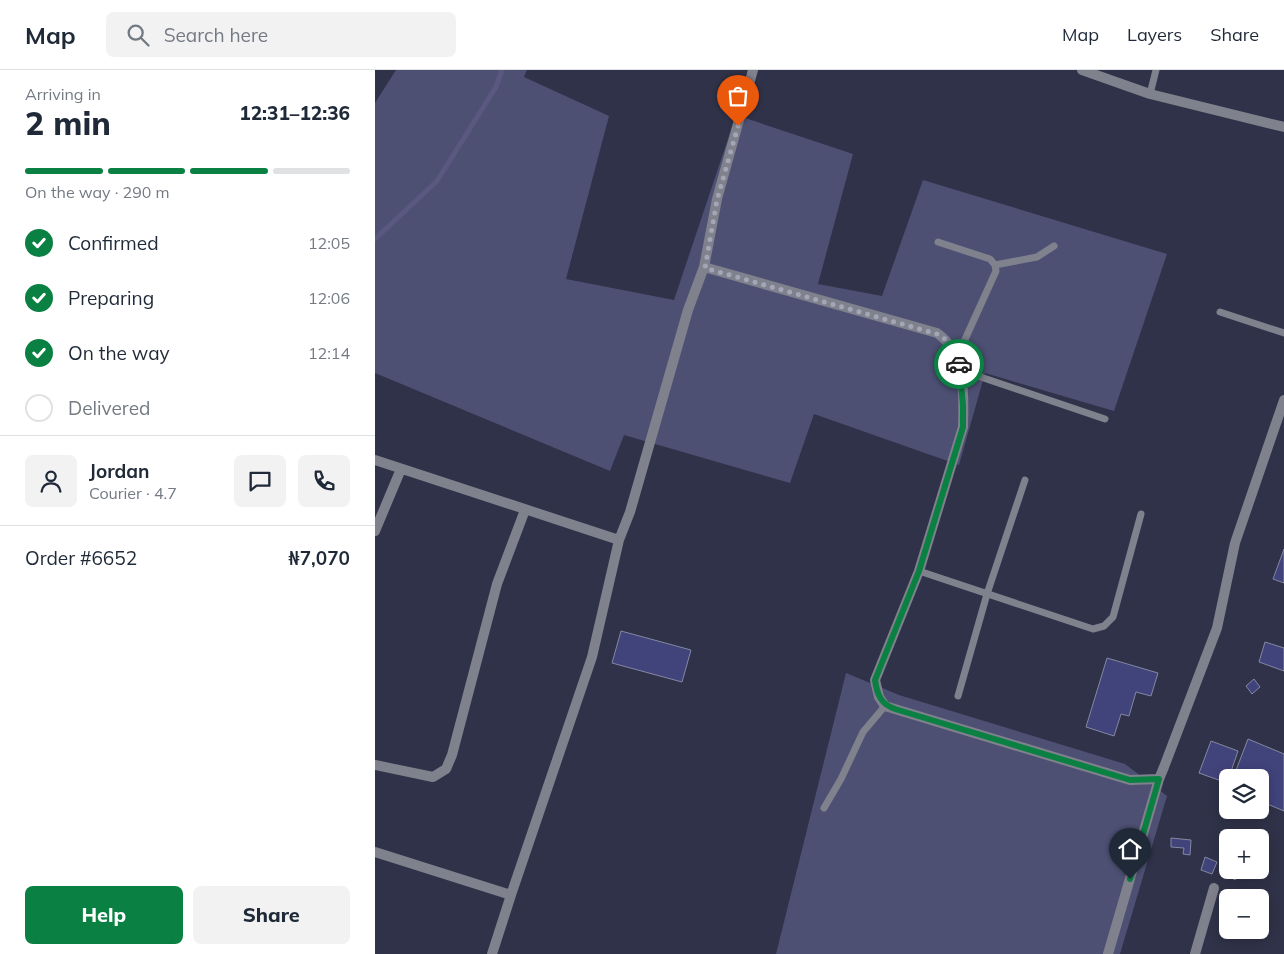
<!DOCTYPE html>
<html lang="en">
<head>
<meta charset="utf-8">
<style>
	:root { --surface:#fff; --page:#f2f2f3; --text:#1f2937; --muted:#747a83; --line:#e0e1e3; --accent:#0b8043 }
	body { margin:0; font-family:Mulish,sans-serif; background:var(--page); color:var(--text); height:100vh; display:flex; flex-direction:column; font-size:19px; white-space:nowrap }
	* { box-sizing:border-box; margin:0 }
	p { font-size:16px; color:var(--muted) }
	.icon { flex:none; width:28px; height:28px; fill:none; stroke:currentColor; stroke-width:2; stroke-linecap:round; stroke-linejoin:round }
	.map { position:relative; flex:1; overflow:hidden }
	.details { display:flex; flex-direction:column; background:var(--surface); width:375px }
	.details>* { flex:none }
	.fabs { position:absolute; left:844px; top:699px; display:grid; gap:10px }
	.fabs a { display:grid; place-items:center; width:50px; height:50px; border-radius:8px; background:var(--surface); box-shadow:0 2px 12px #0003; font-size:25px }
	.pin { position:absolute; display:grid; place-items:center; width:42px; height:42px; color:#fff; margin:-51px -21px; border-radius:50% 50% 50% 0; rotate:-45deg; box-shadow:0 0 5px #0007 }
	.pin .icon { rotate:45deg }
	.courier { position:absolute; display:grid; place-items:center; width:50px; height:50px; margin:-25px; border:4px solid #0b8043; border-radius:50%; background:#fff; color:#222; box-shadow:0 1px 6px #0007 }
	.overview em { font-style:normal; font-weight:800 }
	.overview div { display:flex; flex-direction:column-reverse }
	.overview { display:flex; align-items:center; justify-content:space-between; height:85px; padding:0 25px }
	h1 { font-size:32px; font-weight:800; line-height:38px }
	.bar { display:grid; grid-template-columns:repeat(4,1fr); gap:8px 5px; align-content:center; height:60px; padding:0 25px }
	.bar i { height:6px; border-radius:4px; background:var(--line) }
	.bar .selected { background:var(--accent) }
	.bar p { grid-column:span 4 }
	.line { display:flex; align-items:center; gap:12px; padding:0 25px; border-top:1px solid var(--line) }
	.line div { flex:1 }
	.round { display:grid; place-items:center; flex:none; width:52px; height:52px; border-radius:8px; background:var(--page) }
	ol { padding:0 25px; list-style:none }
	li { display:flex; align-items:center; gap:15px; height:55px }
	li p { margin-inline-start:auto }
	li .icon { padding:5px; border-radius:50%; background:var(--accent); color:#fff; stroke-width:4 }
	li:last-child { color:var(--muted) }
	li i { width:28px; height:28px; border:2px solid var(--line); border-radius:50% }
	.primary-button { display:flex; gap:10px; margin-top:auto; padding:10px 25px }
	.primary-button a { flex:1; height:58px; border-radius:8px; background:var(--accent); color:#fff; font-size:20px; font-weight:800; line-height:58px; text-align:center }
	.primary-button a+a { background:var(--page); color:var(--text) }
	header { display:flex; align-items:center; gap:30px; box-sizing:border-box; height:70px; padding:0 25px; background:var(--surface); border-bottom:1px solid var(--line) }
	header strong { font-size:24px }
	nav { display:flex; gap:28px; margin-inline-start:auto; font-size:18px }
	.search { width:350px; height:45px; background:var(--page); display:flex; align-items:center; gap:12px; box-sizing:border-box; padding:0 18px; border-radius:8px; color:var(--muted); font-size:19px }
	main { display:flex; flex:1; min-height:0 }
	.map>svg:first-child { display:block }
	.green { fill:#4d5073 }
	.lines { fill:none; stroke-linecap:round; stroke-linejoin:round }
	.stream { stroke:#5a5881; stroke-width:5 }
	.building { fill:#41437b; stroke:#8588a2 }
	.service { stroke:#7f818d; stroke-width:7 }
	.minor { stroke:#7f818d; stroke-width:10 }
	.done { stroke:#a4a6b8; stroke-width:5; stroke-dasharray:0 9 }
	.route { stroke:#0b8043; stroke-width:6 }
</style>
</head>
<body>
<header>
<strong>Map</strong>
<div class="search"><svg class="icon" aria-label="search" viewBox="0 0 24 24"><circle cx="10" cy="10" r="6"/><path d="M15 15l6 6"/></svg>Search here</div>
<nav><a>Map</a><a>Layers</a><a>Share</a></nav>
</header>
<main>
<section class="details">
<div class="overview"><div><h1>2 min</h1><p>Arriving in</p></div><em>12:31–12:36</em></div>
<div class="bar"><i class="selected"></i><i class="selected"></i><i class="selected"></i><i></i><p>On the way · 290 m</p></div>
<ol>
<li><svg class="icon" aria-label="check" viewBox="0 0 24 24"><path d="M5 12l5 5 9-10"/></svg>Confirmed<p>12:05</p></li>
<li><svg class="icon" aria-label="check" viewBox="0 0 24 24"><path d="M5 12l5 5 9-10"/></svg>Preparing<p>12:06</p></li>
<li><svg class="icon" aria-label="check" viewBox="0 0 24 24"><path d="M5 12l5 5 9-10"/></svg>On the way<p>12:14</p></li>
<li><i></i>Delivered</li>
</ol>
<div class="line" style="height:90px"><a class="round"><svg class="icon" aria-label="person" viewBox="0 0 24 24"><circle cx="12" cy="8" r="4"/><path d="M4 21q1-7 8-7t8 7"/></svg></a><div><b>Jordan</b><p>Courier · 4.7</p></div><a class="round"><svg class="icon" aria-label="chat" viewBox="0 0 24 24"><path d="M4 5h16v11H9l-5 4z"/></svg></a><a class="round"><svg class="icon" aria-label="phone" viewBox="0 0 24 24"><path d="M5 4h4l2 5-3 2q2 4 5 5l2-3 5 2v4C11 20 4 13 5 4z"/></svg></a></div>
<div class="line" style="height:65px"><div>Order #6652</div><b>₦7,070</b></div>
<div class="primary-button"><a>Help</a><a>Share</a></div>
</section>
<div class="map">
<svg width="909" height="884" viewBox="0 0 909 884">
	<rect width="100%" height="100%" fill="#303249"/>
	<!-- green -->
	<path class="green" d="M21 0H152L149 7 234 46 191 209 299 230 361 45 478 84 443 214 507 226 548 110 792 184 739 341 610 303 584 395 439 344 415 413 249 365 235 401 0 303V33Z
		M471 603 524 625 750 694 792 726 745 884H401Z"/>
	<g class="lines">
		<!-- stream -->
		<path class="stream" d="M0 169 62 111 121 17 127 0"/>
	</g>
	<!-- building -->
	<path class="building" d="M909 479V513L898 509Z
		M246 561 316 580 307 612 237 593Z
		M890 572 909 578V601L884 592Z
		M732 588 783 603 776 626 761 622 754 646 746 644 739 666 711 657Z
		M879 609 885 617 877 624 871 616Z
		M873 669 909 684V741L885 731V708H858Z
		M836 671 863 681 852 713 824 703Z
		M796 768 816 770 815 785 808 784 809 778 796 777Z
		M830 787 842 792 837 804 826 800Z
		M852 792V800H866L860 810 846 801Z"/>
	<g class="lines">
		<!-- service -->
		<path class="service" d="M775 24 781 0
			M563 172 615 189 620 195 621 201 582 287
			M620 195 662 187 679 176
			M845 242 909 263
			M585 300 730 349
			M544 501 718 559 729 556 738 547 766 444
			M583 626 612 524 650 410
			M449 738 466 709 488 662 510 636"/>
		<!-- minor -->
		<path class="minor" d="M707 0 775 24 909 57
			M329 197 562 263C591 283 589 325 588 357L544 501 500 610 504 627 510 636 755 710 784 709 789 697 842 558 860 473 909 330
			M0 390 244 470
			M0 461 26 399
			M0 695 58 707 71 699 77 685 122 514 150 440
			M0 782 136 825 117 884
			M136 825 217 587 244 470 255 442 313 240 329 197 342 129 378 0
			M733 884 784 709
			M820 884 839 818"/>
	</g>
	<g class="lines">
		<!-- done -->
		<path class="done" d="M363 56 342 130 330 198 562 264 570 269 584 294"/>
		<!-- route -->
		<path class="route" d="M584 294 588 335V357L544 501 500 610C502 625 506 634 520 639L755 710 784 709 755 809"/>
	</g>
</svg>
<div class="fabs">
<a><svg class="icon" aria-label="layers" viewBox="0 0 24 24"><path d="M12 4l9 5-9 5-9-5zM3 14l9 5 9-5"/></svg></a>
<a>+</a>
<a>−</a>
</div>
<div class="pin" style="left:363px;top:56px;background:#ea580c"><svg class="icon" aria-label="bag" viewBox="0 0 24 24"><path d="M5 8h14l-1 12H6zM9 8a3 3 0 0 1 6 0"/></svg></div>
<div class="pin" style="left:755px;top:809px;background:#1f2937"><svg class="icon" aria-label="home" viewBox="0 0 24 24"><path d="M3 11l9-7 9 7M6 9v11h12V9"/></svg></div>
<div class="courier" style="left:584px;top:294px"><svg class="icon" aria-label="car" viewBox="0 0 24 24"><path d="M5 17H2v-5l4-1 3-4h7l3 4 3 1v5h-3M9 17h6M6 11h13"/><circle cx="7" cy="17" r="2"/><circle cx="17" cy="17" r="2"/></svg></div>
</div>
</main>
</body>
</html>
